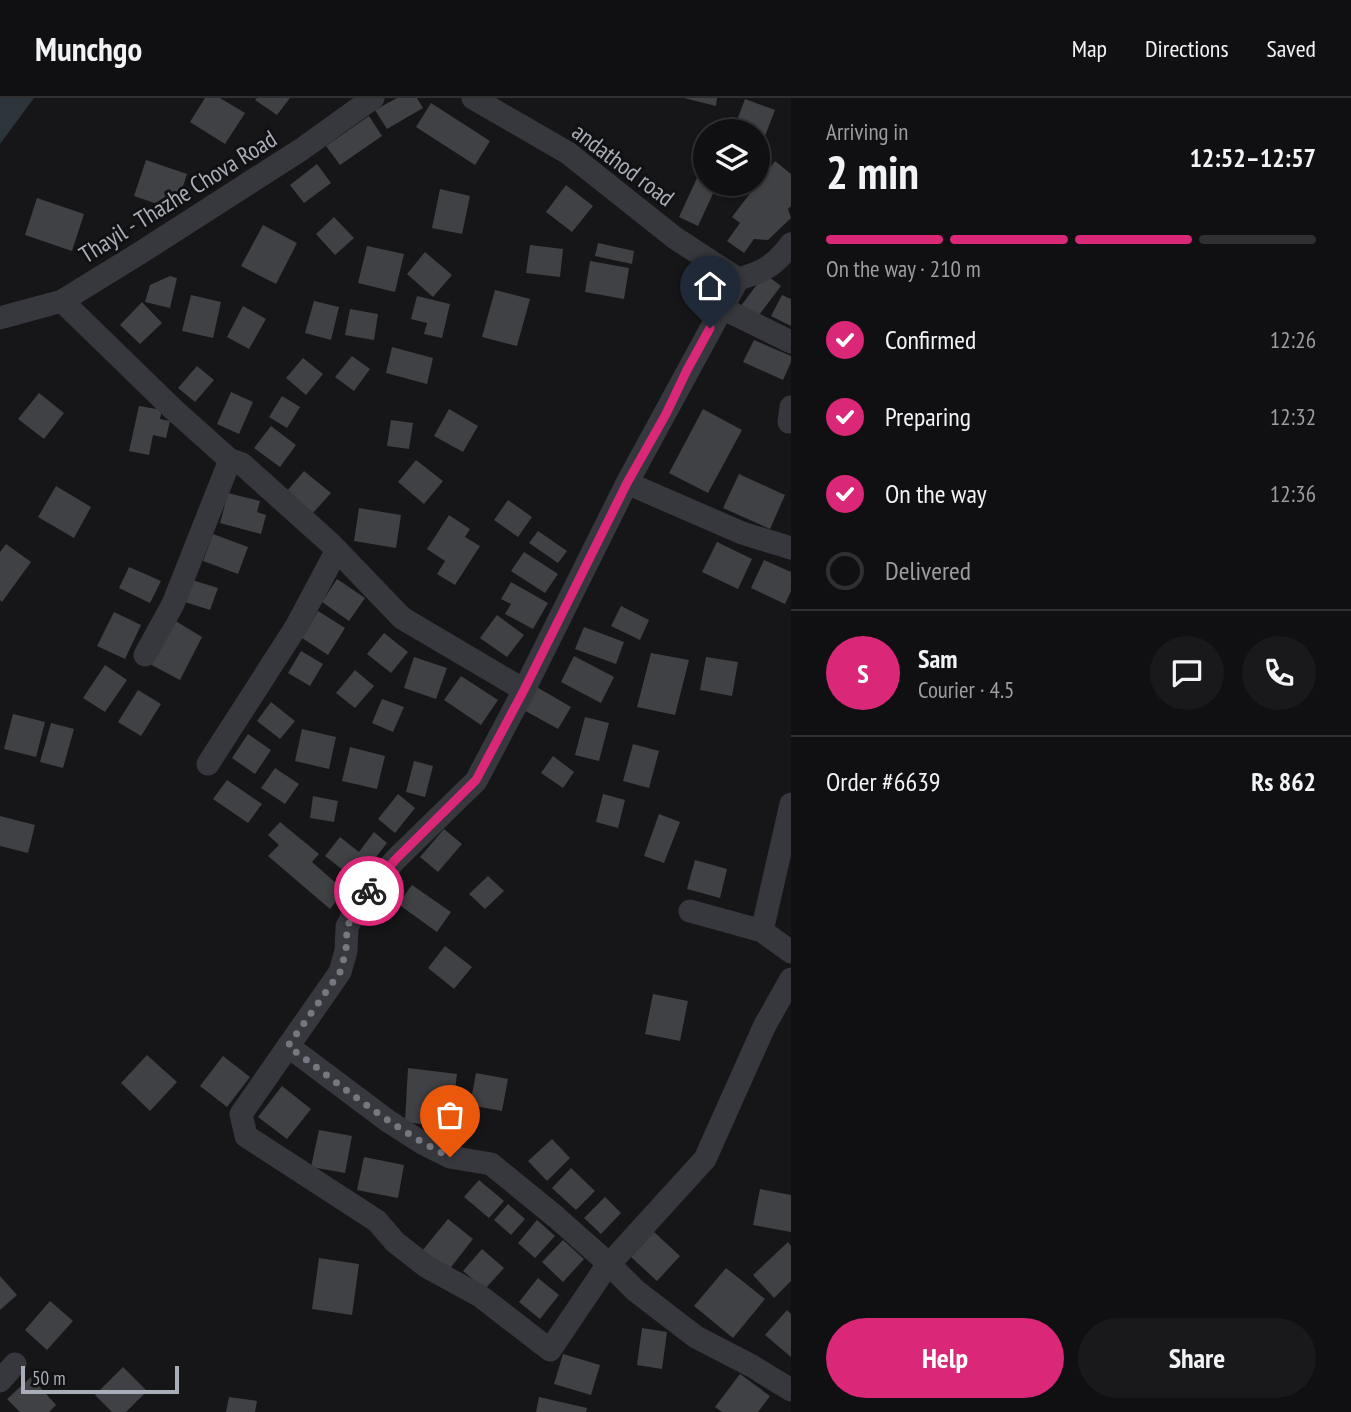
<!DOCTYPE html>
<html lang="en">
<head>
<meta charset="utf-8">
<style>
	:root { --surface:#101012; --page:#19191b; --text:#f1f3f6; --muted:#9c9d9f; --line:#303032; --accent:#db2777 }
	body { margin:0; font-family:"PT Sans Narrow",sans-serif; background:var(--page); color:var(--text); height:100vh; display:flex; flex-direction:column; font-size:26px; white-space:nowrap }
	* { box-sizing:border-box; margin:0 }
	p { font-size:23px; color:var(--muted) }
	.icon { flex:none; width:38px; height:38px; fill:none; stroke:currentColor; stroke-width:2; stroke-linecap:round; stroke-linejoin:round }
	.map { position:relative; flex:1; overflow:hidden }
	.panel { display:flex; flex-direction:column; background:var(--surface); width:560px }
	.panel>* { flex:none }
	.fabs { position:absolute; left:693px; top:21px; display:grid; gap:14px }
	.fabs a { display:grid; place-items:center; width:77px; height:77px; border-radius:50%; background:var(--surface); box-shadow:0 2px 5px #0004,0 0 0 2px var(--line); font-size:35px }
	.scale { position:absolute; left:21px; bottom:18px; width:158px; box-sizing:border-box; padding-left:7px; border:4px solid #a8adb8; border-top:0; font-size:19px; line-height:24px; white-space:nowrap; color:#a8adb8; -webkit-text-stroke:5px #111113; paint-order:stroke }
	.pin { position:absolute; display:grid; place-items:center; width:60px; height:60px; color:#fff; margin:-72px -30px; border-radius:50% 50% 50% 0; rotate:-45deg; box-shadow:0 0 7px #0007 }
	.pin .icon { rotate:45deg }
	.courier { position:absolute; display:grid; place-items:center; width:70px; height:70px; margin:-35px; border:5px solid #db2777; border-radius:50%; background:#fff; color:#222; box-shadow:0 2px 9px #0007 }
	.summary em { font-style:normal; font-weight:600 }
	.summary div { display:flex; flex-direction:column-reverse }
	.summary { display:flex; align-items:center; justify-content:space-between; height:119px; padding:0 35px }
	h1 { font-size:46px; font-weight:600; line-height:52px }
	.bar { display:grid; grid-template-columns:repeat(4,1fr); gap:10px 7px; align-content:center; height:84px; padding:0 35px }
	.bar i { height:9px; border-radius:5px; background:var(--line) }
	.bar .on { background:var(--accent) }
	.bar p { grid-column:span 4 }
	.line { display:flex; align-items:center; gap:18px; padding:0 35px; border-top:2px solid var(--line) }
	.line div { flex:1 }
	.round { display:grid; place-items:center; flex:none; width:74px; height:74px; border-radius:37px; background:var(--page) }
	ol { padding:0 35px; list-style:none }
	li { display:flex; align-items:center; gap:21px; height:77px }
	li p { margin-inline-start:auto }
	li .icon { padding:7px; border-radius:50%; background:var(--accent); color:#fff; stroke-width:4 }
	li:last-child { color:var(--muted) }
	li i { width:38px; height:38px; border:4px solid var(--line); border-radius:50% }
	.cta { display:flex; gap:14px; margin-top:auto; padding:14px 35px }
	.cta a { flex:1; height:80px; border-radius:42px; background:var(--accent); color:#fff; font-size:28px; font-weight:600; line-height:80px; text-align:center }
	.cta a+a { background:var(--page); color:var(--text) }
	header { display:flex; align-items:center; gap:42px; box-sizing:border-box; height:98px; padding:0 35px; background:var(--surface); border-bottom:2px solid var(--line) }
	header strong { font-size:33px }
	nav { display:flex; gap:38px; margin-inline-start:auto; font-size:24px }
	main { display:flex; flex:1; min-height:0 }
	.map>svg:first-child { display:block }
	.water { fill:#2c353c }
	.building { fill:#404145 }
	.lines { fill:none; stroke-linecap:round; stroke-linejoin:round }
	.minor { stroke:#37383d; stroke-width:23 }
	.done { stroke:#757880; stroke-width:7; stroke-dasharray:0 12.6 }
	.route { stroke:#db2777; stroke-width:9 }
	.labels { text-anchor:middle; stroke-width:6; stroke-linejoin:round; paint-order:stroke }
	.street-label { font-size:24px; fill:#a8adb8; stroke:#111113 }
</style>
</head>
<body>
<header>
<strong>Munchgo</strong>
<nav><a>Map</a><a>Directions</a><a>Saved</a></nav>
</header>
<main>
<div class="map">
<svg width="791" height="1314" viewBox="0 0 791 1314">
	<rect width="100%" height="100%" fill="#161618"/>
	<!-- water -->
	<path class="water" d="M0 0H34L0 46Z"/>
	<!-- building -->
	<path class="building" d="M205 0H220L245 15 225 46 190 24Z
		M257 0H290L277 17 255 2Z
		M397 0H417L423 10 387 31 375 12Z
		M684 0H717L716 8Z
		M745 1 775 12 760 51H758V33H733Z
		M431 5 490 43 475 67 416 29Z
		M369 18 382 38 340 67 326 48Z
		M146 62 187 76 175 112 134 98Z
		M775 63 791 76V108L788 111 791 120 768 142 754 141 744 155 727 143 740 125 732 119Z
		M317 66 331 85 304 105 290 87Z
		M697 80 705 83V86H710L716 89 698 128 679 119Z
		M566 87 593 108 572 134 546 114Z
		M440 91 470 98 462 136 432 130Z
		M37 100 84 116 72 153 25 137Z
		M334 119 354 140 335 157 316 136Z
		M263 127 297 145 276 186 241 168Z
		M598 145 634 153 632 166 595 158Z
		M530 147 563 151 560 179 526 175Z
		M367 148 404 156 395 194 358 185Z
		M425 154 452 177 433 199 407 176Z
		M590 163 629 170 624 201 585 194Z
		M765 176 781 188 756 221 740 209Z
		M170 178 177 180 170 210 145 204 150 187Z
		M495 192 530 201 517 248 482 239Z
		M191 197 221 204 213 240 182 233Z
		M782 197 791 201V228L771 218Z
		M417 198 450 206 442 240 424 236 427 225 411 221Z
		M314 203 339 209 331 242 305 235Z
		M142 204 162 225 140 246 120 227Z
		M243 208 266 221 249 251 227 239Z
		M350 211 378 216 374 242 345 237Z
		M754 242 791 258V264L783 282 743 264Z
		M392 249 433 260 427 286 386 275Z
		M352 258 370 271 354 293 335 279Z
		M303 260 323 276 306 297 286 280Z
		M197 268 214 282 195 304 178 290Z
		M231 294 253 304 239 336 217 326Z
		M39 295 64 315 44 341 18 321Z
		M282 298 300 309 287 330 269 319Z
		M139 308 162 312 160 321 170 323 166 340 153 337 149 357 129 353Z
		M449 311 478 328 463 354 434 338Z
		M703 311 742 332 708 395 669 375Z
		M391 322 413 325 409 351 387 348Z
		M271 328 296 347 280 369 254 350Z
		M416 362 443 383 424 406 398 384Z
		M304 373 331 395 313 415 287 393Z
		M739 376 785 397 770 431 723 410Z
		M56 388 91 409 74 440 38 419Z
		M228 395 260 403 257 414 266 417 261 436 220 425Z
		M508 402 532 419 518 439 494 422Z
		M359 410 401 417 396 450 354 443Z
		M449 417 470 431 465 439 480 448 455 487 437 476 445 463 427 451Z
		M538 433 567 453 558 465 529 445Z
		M213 436 248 449 238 476 203 463Z
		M717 444 752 461 738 491 702 474Z
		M6 446 31 464 2 504 0 502V454Z
		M524 454 558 476 545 495 511 473Z
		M764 462 791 474V493L785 506 751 490Z
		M129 469 161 483 150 505 119 490Z
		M337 481 365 500 349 523 322 504Z
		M192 482 218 490 210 512 185 504Z
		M511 484 548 505 533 531 505 516 511 506 501 501Z
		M621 508 649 522 640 542 611 528Z
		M318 513 345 530 328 557 302 540Z
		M114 514 141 527 125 561 97 548Z
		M497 517 524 537 507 559 480 540Z
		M169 519 202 539 180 582 146 564Z
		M584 529 624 544 616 566 575 551Z
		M384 535 408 554 391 575 367 556Z
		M301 553 323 566 310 588 288 575Z
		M651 555 689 562 675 617 637 609Z
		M574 558 614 579 601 605 561 584Z
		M414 559 447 570 436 601 404 590Z
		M706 559 738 564 732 598 700 592Z
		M105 567 127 582 105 614 83 600Z
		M355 572 374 588 355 610 336 595Z
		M461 578 498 602 481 627 444 602Z
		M535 588 571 609 558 631 522 611Z
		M138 592 161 606 141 638 118 624Z
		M382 601 404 609 393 634 372 625Z
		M271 604 295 623 280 641 257 623Z
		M13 616 45 624 36 659 4 651Z
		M585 619 609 625 599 663 575 657Z
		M51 625 74 631 63 670 40 664Z
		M302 631 336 639 329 671 295 663Z
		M248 636 271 652 255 676 232 660Z
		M633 646 659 653 649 690 623 683Z
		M350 649 385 658 377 691 342 683Z
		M553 658 574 674 563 690 541 675Z
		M414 663 433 668 425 699 406 694Z
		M275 670 299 686 285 706 261 690Z
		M227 682 262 706 248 725 213 701Z
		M398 696 415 710 395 735 378 721Z
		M603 696 625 702 618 730 596 724Z
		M313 698 338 703 334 724 310 720Z
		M659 716 680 724 664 765 644 758Z
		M0 718 35 727 28 755 0 748Z
		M280 724 319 756 312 764 345 793 330 811 268 758 279 747 268 737Z
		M444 731 462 746 438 774 420 759Z
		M374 734 387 745 357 783 325 758 340 739 359 754Z
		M695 762 727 771 720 800 687 791Z
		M488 778 504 793 485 811 469 796Z
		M412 787 451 814 437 834 398 806Z
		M445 848 472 869 454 891 428 870Z
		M653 896 688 903 680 943 645 936Z
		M147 957 177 984 150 1013 121 985Z
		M223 958 250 979 227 1009 200 988Z
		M408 970 457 976 453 1007 436 1005 430 1027 405 1024Z
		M476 975 508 981 502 1013 470 1007Z
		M282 988 311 1011 287 1041 258 1019Z
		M319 1032 352 1038 345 1075 311 1069Z
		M552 1041 570 1060 547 1083 528 1063Z
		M364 1059 404 1067 398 1100 357 1092Z
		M571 1070 595 1093 576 1112 552 1090Z
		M479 1082 504 1103 489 1120 464 1099Z
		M760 1091 791 1097V1134L753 1127Z
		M605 1099 621 1115 601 1136 584 1120Z
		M508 1106 525 1121 511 1137 494 1122Z
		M448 1121 473 1141 448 1173 422 1153Z
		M537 1122 555 1138 535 1160 518 1145Z
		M654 1134 680 1158 657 1183 631 1159Z
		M563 1142 584 1161 563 1184 542 1164Z
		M788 1144 791 1148V1183L774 1200 753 1177Z
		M482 1151 504 1170 485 1191 463 1173Z
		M319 1160 359 1166 352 1217 312 1211Z
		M726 1170 765 1201 733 1240 694 1208Z
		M0 1178 17 1197 0 1212Z
		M538 1180 559 1197 540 1221 519 1204Z
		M50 1203 73 1223 47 1252 25 1232Z
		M787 1212 791 1216V1259L765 1237Z
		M642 1230 667 1234 662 1271 637 1267Z
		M563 1256 600 1267 591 1297 554 1286Z
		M123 1269 147 1293 126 1314H112L95 1297Z
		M740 1276 770 1298 758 1314H722L715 1309Z
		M31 1279 56 1307 49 1314H20L7 1301Z
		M229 1299 257 1303 255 1314H226Z
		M539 1299 587 1310 586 1314H536Z"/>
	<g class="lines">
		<!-- minor -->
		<path class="minor" d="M473 0 568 55 675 140 738 181
			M791 146C775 167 764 174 738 181L627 385 524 592 476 683 395 762 358 807 347 829 346 853 340 874 241 1016 246 1038 377 1123 395 1144 427 1169 480 1198 550 1252 604 1172 705 1061 765 927 791 881
			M62 203 173 311 230 362 242 366 330 445 402 520 524 592
			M722 210 791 244
			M0 220 62 203 140 155 302 51 373 0
			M789 324 791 309
			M627 385 742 435 791 450
			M145 557 173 506 230 362
			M208 666 296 529 337 452
			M690 813 762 833 791 854
			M762 833 791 706
			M288 948 388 1023 424 1046 450 1059 491 1066 556 1119 609 1166 636 1193 696 1239 752 1268 791 1292
			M0 1283 15 1266"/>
	</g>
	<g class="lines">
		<!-- done -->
		<path class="done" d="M369 793 358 807 347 829 346 853 340 874 288 948C341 987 391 1030 450 1059"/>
		<!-- route -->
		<path class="route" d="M369 793 395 762 476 682 524 592 627 385 666 316 687 272 710 230"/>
	</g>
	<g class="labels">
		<!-- street labels -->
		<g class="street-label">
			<text transform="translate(623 67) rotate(37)" y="8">andathod road</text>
			<text transform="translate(178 99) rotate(-32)" y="8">Thayil - Thazhe Chova Road</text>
		</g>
	</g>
</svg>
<div class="fabs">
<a><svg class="icon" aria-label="layers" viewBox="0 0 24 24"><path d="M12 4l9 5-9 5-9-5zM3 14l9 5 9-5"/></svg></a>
</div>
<div class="scale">50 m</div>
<div class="pin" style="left:450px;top:1059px;background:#ea580c"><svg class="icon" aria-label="bag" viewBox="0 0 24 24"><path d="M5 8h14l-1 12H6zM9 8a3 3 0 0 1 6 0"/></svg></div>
<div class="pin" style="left:710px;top:230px;background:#1f2937"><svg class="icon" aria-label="home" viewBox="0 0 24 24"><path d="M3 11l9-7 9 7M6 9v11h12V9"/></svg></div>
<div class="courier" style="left:369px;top:793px"><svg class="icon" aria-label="bike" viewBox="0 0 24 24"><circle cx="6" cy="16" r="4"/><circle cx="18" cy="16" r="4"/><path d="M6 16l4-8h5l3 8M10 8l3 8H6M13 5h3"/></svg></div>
</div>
<section class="panel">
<div class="summary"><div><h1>2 min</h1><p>Arriving in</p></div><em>12:52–12:57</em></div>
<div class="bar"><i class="on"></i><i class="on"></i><i class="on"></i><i></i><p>On the way · 210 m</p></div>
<ol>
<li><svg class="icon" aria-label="check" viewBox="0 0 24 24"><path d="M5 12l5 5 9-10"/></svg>Confirmed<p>12:26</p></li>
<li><svg class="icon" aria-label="check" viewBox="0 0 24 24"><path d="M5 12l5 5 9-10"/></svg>Preparing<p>12:32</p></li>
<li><svg class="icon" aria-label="check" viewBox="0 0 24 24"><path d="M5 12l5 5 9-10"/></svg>On the way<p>12:36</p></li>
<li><i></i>Delivered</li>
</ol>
<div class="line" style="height:126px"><b class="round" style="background:var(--accent);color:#fff">S</b><div><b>Sam</b><p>Courier · 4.5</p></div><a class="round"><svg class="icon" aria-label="chat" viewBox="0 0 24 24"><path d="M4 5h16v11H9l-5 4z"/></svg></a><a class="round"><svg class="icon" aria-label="phone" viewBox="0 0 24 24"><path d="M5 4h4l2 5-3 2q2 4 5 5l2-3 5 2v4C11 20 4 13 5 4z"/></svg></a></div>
<div class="line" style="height:91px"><div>Order #6639</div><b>Rs 862</b></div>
<div class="cta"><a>Help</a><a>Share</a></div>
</section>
</main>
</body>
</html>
